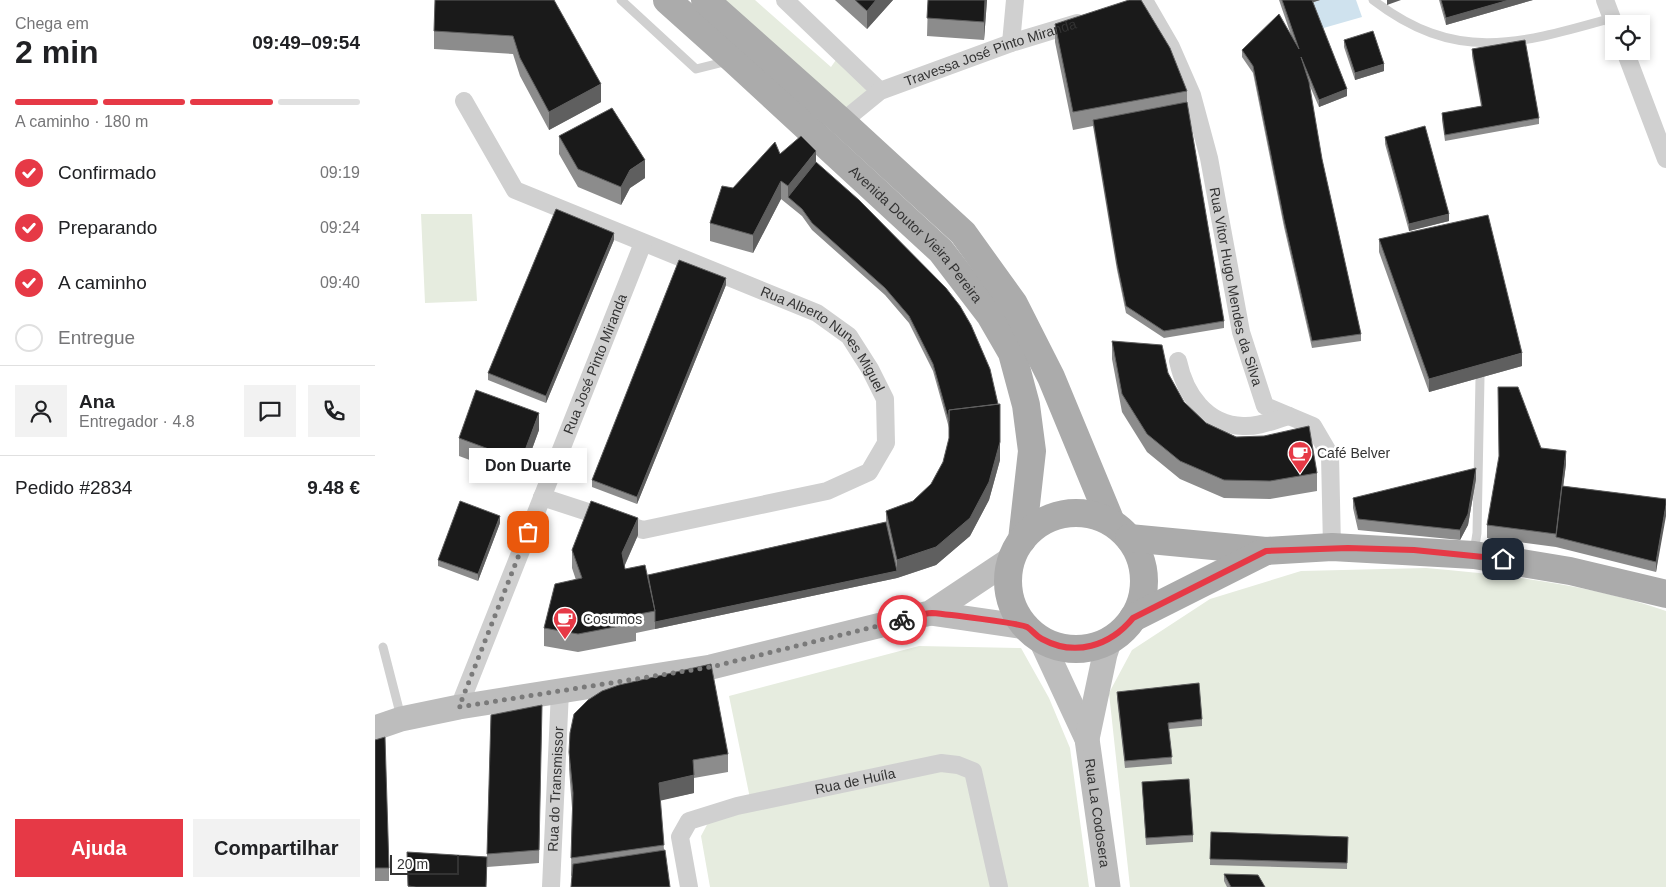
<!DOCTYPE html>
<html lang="pt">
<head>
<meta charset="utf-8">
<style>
	:root { --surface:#fff; --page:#f2f2f2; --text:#202124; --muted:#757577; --line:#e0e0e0; --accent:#e63946 }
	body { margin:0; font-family:Helvetica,sans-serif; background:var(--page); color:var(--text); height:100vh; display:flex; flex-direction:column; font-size:19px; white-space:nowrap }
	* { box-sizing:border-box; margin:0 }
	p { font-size:16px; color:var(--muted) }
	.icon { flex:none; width:28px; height:28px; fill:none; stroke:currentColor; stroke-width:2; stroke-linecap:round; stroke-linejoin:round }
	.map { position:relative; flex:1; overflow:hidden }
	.panel { display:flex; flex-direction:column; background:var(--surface); width:375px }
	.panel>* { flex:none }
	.buttons { position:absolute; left:1230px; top:15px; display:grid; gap:10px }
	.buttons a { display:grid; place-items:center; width:45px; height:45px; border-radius:0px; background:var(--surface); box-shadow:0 2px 8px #0003; font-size:25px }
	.scale { position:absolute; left:15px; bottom:12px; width:69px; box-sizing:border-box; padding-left:5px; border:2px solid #333; border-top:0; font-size:14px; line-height:18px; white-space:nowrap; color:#333; -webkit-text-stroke:4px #fff; paint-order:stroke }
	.pin { position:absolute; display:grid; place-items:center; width:42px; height:42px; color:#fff; margin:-21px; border-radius:10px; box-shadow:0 2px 8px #0006 }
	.courier { position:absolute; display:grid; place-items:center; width:50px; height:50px; margin:-25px; border:4px solid #e63946; border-radius:50%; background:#fff; color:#222; box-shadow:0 1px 6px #0007 }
	.bubble { position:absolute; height:35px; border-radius:0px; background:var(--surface); box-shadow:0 2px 8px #0003; font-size:16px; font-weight:600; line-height:35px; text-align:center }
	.summary em { font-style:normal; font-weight:600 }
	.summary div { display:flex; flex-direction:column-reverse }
	.summary { display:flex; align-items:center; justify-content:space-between; height:85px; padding:0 15px }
	h1 { font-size:32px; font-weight:600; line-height:38px }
	.bar { display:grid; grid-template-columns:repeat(4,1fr); gap:8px 5px; align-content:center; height:60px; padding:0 15px }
	.bar i { height:6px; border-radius:4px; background:var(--line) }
	.bar .selected { background:var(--accent) }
	.bar p { grid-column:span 4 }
	.line { display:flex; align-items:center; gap:12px; padding:0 15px; border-top:1px solid var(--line) }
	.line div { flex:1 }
	.round { display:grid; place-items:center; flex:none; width:52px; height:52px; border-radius:0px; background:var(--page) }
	ol { padding:0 15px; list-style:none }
	li { display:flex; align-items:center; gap:15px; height:55px }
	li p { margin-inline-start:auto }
	li .icon { padding:5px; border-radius:50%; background:var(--accent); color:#fff; stroke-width:4 }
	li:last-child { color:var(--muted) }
	li i { width:28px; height:28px; border:2px solid var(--line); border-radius:50% }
	.cta { display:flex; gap:10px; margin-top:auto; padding:10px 15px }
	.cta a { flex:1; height:58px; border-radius:0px; background:var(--accent); color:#fff; font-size:20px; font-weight:600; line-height:58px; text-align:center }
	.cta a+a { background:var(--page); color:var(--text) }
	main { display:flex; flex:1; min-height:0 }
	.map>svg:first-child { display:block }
	.green { fill:#e6ecdf }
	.water { fill:#cfe2ee }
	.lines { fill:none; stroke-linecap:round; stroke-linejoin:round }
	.lane { stroke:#d0d0d0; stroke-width:9 }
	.street { stroke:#d0d0d0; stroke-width:18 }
	.secondary { stroke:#bdbdbd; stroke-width:25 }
	.primary { stroke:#ababab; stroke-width:28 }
	.wall { fill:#8c8c8c }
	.shaded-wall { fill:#5f5f5f }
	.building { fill:#1a1a1a; stroke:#5f5f5f }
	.done { stroke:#7a7a7a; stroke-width:5; stroke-dasharray:0 9 }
	.route { stroke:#e63946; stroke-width:6 }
	.labels { text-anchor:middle; stroke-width:5; stroke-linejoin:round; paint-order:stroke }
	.street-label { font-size:14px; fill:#333; stroke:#fff }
	.poi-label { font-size:14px; fill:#333; stroke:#fff; text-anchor:start }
</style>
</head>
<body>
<main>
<section class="panel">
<div class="summary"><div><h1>2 min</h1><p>Chega em</p></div><em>09:49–09:54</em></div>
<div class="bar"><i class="selected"></i><i class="selected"></i><i class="selected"></i><i></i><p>A caminho · 180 m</p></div>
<ol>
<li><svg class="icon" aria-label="check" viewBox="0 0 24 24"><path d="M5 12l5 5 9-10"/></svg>Confirmado<p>09:19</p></li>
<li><svg class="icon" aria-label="check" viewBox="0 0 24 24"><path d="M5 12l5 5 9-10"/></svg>Preparando<p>09:24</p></li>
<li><svg class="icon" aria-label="check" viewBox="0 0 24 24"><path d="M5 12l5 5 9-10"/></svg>A caminho<p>09:40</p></li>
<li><i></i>Entregue</li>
</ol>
<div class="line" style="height:90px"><a class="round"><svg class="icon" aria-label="person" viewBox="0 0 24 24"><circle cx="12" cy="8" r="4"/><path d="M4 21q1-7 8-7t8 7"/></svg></a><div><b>Ana</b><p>Entregador · 4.8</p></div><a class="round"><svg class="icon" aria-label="chat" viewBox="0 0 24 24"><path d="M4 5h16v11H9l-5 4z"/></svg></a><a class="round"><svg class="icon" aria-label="phone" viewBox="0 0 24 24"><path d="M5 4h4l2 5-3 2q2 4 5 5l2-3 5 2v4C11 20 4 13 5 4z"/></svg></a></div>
<div class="line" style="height:65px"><div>Pedido #2834</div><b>9.48 €</b></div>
<div class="cta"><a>Ajuda</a><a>Compartilhar</a></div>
</section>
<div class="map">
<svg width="1291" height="887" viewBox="0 0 1291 887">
	<rect width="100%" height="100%" fill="#fff"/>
	<!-- green -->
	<path class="green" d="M346 0H380L456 67 463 57 494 88 472 112Z
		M46 214H97L102 301 50 303Z
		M1051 568C1132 575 1214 584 1291 611V887H755L734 693 757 650 835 599 926 571Z
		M544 646 646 648 674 698 695 748 714 887H335L326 836 334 821 377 808 354 696Z"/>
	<!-- water -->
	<path class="water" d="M945 0H981L987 17 945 29 936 3Z"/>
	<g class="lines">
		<!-- lane -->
		<path class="lane" d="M246 0 321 69 353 61
			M998 0C1081 64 1145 44 1237 18
			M1099 552 1102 533 1105 378
			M8 647 26 717"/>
		<!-- street -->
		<g class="street">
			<path d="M410 0 505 91"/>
			<path d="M1230 0 1239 24"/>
			<path id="s1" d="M770 2 796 47 817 95 834 158 866 332 890 406 938 426 955 455 957 547"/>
			<path d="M636 43 640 0"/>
			<path d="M1250 51 1291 159"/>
			<path id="s2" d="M89 101 140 190 442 313 474 336 495 369 510 399 511 443 494 472 452 491 268 530 167 497"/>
			<path id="s3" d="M467 122 505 91 636 43 702 23"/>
			<path d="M803 361C810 394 831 425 868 426 884 427 899 420 914 416"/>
			<path id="s4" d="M84 707 268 243"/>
			<path id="s5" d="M176 887 185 691"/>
			<path id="s6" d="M314 887 305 837 314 821 362 806 566 763 583 765 598 771 624 887"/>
		</g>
		<!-- secondary -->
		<g class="secondary">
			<path d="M555 613 651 627"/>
			<path id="s7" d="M665 638 712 739 733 887"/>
			<path d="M0 728 26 719 84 707 336 667 555 613 636 559"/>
			<path d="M712 739 730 654 735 639"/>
		</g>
		<!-- primary -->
		<g class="primary">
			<path id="s8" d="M292 0 359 60 566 251 615 315 637 353 651 405 657 451 647 540"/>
			<path d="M330 0 467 122 588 233 639 304 676 377 736 522"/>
			<circle cx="701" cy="581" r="68"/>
			<path d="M754 538 891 551 957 547 1099 555 1195 571 1291 594"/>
			<path d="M758 618 891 551"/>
		</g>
	</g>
	<!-- wall -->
	<path class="wall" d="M179 0 226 102 174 130 145 76 138 54 59 49V31Z
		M460 0H518L492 29Z
		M553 0H612L609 40 552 36Z
		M904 0H945L938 2 972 96 944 107 934 84 947 159 986 334V341L937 348 909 227 878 73 867 57V50L917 38Z
		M1064 0H1158L1071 25Z
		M680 24 812 91V102L849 321V328L789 338 751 313 742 270 718 126 698 130 680 42Z
		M969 40 1009 71 980 80 969 47Z
		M1097 49 1164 118V124L1070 141 1067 120V113L1106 106 1097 56Z
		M184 136 270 178 255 188 246 205 203 187 184 154Z
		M1010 137 1074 221 1034 231 1010 144Z
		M405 154 441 162 625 460 614 500 595 536 561 565 522 578 261 633V641L203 652 169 646V628L201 580 197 568V550L263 535 250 565V569L273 575 511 522V511L538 501 556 484 568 462 574 439V428L558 371 534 323 510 295 437 230 427 216 406 199 378 253 335 241V223L358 188Z
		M1004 239 1147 366 1054 392 1004 252Z
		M239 240 171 403 113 380V373Z
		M351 285 262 504 217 487V480Z
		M737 341 793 373 809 402 831 423 942 473V491L895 499 849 498 805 479 772 452 747 412 737 359Z
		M164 430 146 479 84 456V438Z
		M1166 448 1191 464 1188 486 1291 499 1281 572 1181 547 1112 538V525Z
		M1101 479 1093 525 1085 540 983 530 978 508V498Z
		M125 523 103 581 63 566V560Z
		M742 692 827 719V726L794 729 797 764 750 768 742 699Z
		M167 705 164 863 112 867 111 887H33L32 852 112 857 116 715Z
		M0 740 14 868V881H0Z
		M194 752 353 754V772L319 778V793L285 800 289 850 196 876 197 808 194 769Z
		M767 782 818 835V842L771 845Z
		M836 832 973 837 972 869 835 865Z
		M849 874 890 887H852L849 881Z"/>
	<!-- shaded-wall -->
	<path class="shaded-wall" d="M501 0H518L492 29V11Z
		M610 0H612L609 40V22Z
		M936 0H945L936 3Z
		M1012 0H1026L1012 5Z
		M1134 0H1158L1071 25V18Z
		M1009 64V71L980 80V73Z
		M226 84V102L174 130V112Z
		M972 89V96L944 107V100Z
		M441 151V169L413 197V186Z
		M270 160V178L255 188 246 205V187L255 170Z
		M406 181V199L378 253V235Z
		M1074 214V221L1034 231V224Z
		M239 233V240L171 403V396Z
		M351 278V285L262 504V497Z
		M1147 353V366L1054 392V379Z
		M164 413V430L146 479V461Z
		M625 442V460L614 500 595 536 561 565 522 578 280 629V622L522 571V560Z
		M1191 451V464L1182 537H1181V547V534Z
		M1101 468V479L1093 525 1085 540V530Z
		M1291 505V516L1281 572V562Z
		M125 516V523L103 581V574Z
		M263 518V535L247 571V553Z
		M319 775V793L284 801V783Z"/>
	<!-- building -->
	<path class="building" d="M60 0H179L226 84 174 112 145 58 138 36 59 31Z
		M480 0H501L492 11Z
		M553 0H610L609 22 552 18Z
		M754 0H766L795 48 812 91 698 112 680 24Z
		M907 0H937L972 89 944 100 926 57 934 82 947 159 986 334 937 341 909 220 878 66 867 50 904 14 924 49Z
		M1066 0H1134L1071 18Z
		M998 31 1009 64 980 73 969 40Z
		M1150 40 1164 118 1070 135 1067 113 1107 106 1097 49Z
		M812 102 849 321 789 331 751 306 742 264 718 120Z
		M237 108 270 160 255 170 246 187 203 169 184 136Z
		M1050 126 1074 214 1034 224 1010 137Z
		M426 136 441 151 413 186 406 181 378 235 335 223 347 186 358 188 400 142 405 154Z
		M441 162 484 200 571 288 585 306 596 325 615 369 623 404 574 410V421L558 364 534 316 510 288 437 223 427 209 413 197Z
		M181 209 239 233 171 396 113 373Z
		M1113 215 1147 353 1054 379 1004 239Z
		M304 260 351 278 262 497 217 480Z
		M737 341 787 345 793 373 809 402 831 423 861 437 889 436 934 426 942 473 895 481 849 480 805 461 772 434 747 394Z
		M1123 387H1143L1166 448 1191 451 1181 534 1112 525 1124 456Z
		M101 390 164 413 146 461 84 438Z
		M625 404V442L614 482 595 518 561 547 522 560 511 511 538 501 556 484 568 462 574 438V410Z
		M1101 468 1093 514 1085 530 983 519 978 498Z
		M1187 486 1291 499V505L1281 562 1181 537Z
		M85 501 125 516 103 574 63 560Z
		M216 501 263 518 247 553 250 569 270 565 280 611 259 615 261 623 203 634 169 628 180 584 207 578 197 550Z
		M511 522 522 571 280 622V611L273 575Z
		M336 664 353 754 318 760 319 775 284 783 289 845 196 858 198 793 194 752 195 733 199 714 213 700 227 691 244 685Z
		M824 683 827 719 793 723 797 757 750 761 742 692Z
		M167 705 164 850 112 854 116 715Z
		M10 737 14 868H0V740Z
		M814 779 818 835 771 838 767 782Z
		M836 832 973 837 972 863 835 859Z
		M290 850 295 887H196L198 864Z
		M32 852 112 857 111 887H41L33 886Z
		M849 874 883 875 890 887H856Z"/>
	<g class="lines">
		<!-- done -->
		<path class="done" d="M153 532 84 707 336 667 527 620"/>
		<!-- route -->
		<path class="route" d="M527 620C536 618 548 613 557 613 569 614 644 623 652 627 657 630 661 636 667 639 700 657 735 646 758 618L891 551 973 548 1039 550 1128 559"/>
	</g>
	<!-- icons -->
	<defs>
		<g id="cafe-pin" transform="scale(1.25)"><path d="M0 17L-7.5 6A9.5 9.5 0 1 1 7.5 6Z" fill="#e63946" stroke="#fff"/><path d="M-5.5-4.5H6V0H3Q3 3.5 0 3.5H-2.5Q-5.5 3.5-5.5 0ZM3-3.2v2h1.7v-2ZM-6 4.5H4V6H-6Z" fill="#fff"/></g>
	</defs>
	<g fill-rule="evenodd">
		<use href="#cafe-pin" x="925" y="453"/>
		<use href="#cafe-pin" x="190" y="619"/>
	</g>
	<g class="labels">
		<!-- street labels -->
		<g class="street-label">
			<text dy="5" stroke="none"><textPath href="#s3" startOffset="166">Travessa José Pinto Miranda</textPath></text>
			<text dy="5" stroke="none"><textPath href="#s8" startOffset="342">Avenida Doutor Vieira Pereira</textPath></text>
			<text dy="5" stroke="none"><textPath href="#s1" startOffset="301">Rua Vitor Hugo Mendes da Silva</textPath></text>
			<text dy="5" stroke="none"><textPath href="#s2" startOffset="450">Rua Alberto Nunes Miguel</textPath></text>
			<text dy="5" stroke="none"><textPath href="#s4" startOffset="369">Rua José Pinto Miranda</textPath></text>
			<text dy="5" stroke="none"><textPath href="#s6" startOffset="240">Rua de Huíla</textPath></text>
			<text dy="5" stroke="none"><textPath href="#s5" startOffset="98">Rua do Transmissor</textPath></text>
			<text dy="5" stroke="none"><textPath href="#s7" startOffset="186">Rua La Codosera</textPath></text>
		</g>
		<!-- poi labels -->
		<g class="poi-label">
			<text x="942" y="458">Café Belver</text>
			<text x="208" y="624">Cosumos</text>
		</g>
	</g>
</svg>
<div class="buttons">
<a><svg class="icon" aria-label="locate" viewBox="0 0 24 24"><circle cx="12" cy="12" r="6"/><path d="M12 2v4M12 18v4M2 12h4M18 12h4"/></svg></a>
</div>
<div class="scale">20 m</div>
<div class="pin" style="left:153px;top:532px;background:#ea580c"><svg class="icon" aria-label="bag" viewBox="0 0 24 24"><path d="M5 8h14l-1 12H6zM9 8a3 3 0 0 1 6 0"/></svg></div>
<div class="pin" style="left:1128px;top:559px;background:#1f2937"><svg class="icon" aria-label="home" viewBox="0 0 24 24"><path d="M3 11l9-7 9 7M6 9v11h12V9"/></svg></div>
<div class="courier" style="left:527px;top:620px"><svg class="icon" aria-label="bike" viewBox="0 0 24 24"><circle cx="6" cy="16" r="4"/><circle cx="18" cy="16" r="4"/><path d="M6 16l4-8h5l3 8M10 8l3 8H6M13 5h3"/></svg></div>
<div class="bubble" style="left:94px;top:448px;width:118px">Don Duarte</div>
</div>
</main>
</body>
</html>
